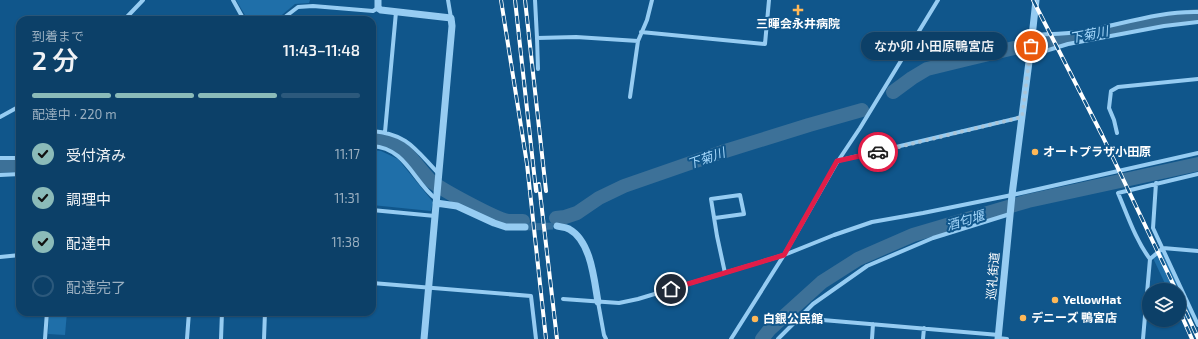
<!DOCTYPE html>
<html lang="ja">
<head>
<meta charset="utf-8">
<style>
	:root { --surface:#0c4068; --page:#1a4b71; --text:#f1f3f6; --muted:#9aafc0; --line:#2c597c; --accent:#8bbbb9 }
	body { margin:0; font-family:"Exo 2","Noto Sans JP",sans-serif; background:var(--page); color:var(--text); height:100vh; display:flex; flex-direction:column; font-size:15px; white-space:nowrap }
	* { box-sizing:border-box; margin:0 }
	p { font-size:13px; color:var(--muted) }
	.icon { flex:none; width:22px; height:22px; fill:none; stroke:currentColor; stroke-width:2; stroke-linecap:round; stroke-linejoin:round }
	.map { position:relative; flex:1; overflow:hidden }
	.drawer { position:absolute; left:16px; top:16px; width:360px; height:300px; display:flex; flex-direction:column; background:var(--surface); border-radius:12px; box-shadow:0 1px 3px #0004,0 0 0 1px var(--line) }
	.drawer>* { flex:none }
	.controls { position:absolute; left:1142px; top:283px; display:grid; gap:8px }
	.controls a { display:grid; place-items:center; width:44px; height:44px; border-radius:50%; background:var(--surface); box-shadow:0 1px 3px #0004,0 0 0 1px var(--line); font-size:20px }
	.pin { position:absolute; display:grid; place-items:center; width:34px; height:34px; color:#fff; margin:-17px; border:2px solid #fff; border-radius:50%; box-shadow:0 1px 4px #0007 }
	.courier { position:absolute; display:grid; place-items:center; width:40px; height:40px; margin:-20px; border:3px solid #e11d48; border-radius:50%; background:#fff; color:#222; box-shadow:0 1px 5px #0007 }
	.bubble { position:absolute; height:28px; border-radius:14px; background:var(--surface); box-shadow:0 1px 3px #0004,0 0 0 1px var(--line); font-size:13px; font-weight:600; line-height:28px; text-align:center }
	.summary em { font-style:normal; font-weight:600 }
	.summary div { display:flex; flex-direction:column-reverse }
	.summary { display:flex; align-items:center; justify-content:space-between; height:68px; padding:0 16px }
	h1 { font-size:26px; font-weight:600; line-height:30px }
	.bar { display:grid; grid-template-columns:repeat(4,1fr); gap:6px 4px; align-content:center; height:48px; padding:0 16px }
	.bar i { height:5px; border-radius:3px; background:var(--line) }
	.bar .current { background:var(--accent) }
	.bar p { grid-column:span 4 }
	ol { padding:0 16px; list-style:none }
	li { display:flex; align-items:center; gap:12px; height:44px }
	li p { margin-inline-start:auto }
	li .icon { padding:4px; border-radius:50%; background:var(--accent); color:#111; stroke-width:4 }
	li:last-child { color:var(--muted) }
	li i { width:22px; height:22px; border:2px solid var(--line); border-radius:50% }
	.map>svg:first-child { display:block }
	.green { fill:#1f6fa9 }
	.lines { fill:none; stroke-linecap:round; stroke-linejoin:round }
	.river { stroke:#3d7198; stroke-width:14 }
	.tertiary-tunnel { stroke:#346f9c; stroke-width:7; stroke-dasharray:7 3.5; stroke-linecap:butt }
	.minor { stroke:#96ccf2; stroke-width:4 }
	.tertiary { stroke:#96ccf2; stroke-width:7 }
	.rail-casing { stroke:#fff; stroke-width:4 }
	.rail { stroke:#10568b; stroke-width:2.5; stroke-dasharray:8; stroke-linecap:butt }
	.done { stroke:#abc4d6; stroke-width:4; stroke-dasharray:0 7.2 }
	.route { stroke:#e11d48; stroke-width:5 }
	.poi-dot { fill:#ffb857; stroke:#10568b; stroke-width:1.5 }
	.labels { text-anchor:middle; stroke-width:4; stroke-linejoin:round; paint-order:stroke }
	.poi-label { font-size:12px; font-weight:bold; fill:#fff; stroke:#10568b; text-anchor:start }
	.street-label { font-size:12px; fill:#fff; stroke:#10568b }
	.water-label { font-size:13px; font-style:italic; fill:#a2d5f9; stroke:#10568b }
</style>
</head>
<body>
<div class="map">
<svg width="1198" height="339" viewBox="0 0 1198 339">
	<rect width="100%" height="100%" fill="#10568b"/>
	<!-- green -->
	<path class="green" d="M236 0H310L309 3 295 4 276 20H248Z
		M372 150 381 151 398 159 433 202 431 211 372 205Z
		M1163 251 1191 314 1182 320 1179 314V290H1168L1153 258Z
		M49 312H67L65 335 48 334Z"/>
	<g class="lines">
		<!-- river -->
		<path class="river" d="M893 92 912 78 927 69 968 59 1018 47 1063 40 1169 19 1198 16
			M372 140C407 142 409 158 430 180 438 188 496 219 508 221 513 221 518 221 523 221
			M0 166 20 165
			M556 218 565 217 577 213 599 198 624 186 722 152 809 125 862 110
			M762 339 770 329 822 282 858 259 913 235 1028 201 1198 164"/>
		<!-- tertiary-tunnel -->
		<path class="tertiary-tunnel" d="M525 227 557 226"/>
		<!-- minor -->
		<path class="minor" d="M233 0 244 20
			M448 0 451 18
			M535 0 537 38 576 37 638 41 647 20 652 0
			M124 20 143 0
			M281 20 298 7 313 6 373 11 378 8
			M641 32 765 44 769 0
			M1033 35C1050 34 1068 34 1085 31 1123 24 1160 11 1198 12
			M537 38 538 69
			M1031 52H1042L1068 44 1164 26 1198 22
			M630 97 638 41
			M0 117 20 106
			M372 131C408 134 415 149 438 173
			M385 132 396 12
			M1117 133 1114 120 1109 108 1111 91 1118 87 1198 79
			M372 146C406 148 413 181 436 199
			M0 158H20
			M837 161 1022 117
			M0 175 20 174
			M1156 183 1153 228 1198 325
			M372 210 435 216
			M715 218 744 214 740 195 711 199 717 236 725 273
			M0 257 20 255
			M1150 259 1163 248 1198 251
			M372 283 531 296 536 339
			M563 299 619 303 638 299 784 255 834 235 872 222 923 213 1012 195 1198 153
			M598 302 604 335 606 339
			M799 318 813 304 867 266 933 238 1010 214
			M998 338 1007 339
			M45 339 47 312
			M187 339 189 312
			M221 339 222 312
			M264 339 265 312
			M731 339 784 255 836 164 860 128 938 0
			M778 339 799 318 999 335
			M872 339 873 324
			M923 339 924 328
			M1143 339 1150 259C1136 241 1127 214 1118 193L1198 174"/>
		<!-- tertiary -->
		<path class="tertiary" d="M378 0V8L381 10 451 18 452 26 424 339
			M436 203 457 206 494 223 506 227H525
			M557 226C560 227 565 227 569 229 591 241 594 279 598 302
			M998 339 1012 195 1031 46 1036 0"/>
		<!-- rail casing -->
		<g class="rail-casing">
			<path id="rail" d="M501 0 527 164 546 339
				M515 0 536 191
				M525 0 546 191
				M1033 0 1102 135 1176 290
				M539 184 557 339
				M1179 297 1198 338
				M1180 312 1192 339"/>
		</g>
		<!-- rail -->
		<use href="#rail" class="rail"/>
	</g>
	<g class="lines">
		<!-- done -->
		<path class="done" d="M878 152 1022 117 1031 46"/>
		<!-- route -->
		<path class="route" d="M671 289 784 255 837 161 878 152"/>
	</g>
	<!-- markers -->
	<g class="poi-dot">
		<path d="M796 4h4v4h4v4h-4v4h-4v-4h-4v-4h4z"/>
		<circle cx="1035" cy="152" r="4"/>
		<circle cx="1055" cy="300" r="4"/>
		<circle cx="1023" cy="318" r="4"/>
		<circle cx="755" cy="319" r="4"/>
	</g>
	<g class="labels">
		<!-- poi labels -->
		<g class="poi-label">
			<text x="798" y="28" text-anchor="middle">三暉会永井病院</text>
			<text x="1043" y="156">オートプラザ小田原</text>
			<text x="1063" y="304">YellowHat</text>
			<text x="1031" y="322">デニーズ 鴨宮店</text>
			<text x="763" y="323">白銀公民館</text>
		</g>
		<!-- street labels -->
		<g class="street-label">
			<text transform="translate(993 276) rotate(-85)" y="4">巡礼街道</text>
		</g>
		<!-- water labels -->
		<g class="water-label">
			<text transform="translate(1089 34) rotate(-11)" y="5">下菊川</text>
			<text transform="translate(706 158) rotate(-19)" y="5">下菊川</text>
			<text transform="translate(965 220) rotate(-17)" y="5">酒匂堰</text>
		</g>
	</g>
</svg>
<div class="controls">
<a><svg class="icon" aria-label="layers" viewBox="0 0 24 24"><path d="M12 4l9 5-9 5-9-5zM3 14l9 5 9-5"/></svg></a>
</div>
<div class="pin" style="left:1031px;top:46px;background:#ea580c"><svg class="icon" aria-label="bag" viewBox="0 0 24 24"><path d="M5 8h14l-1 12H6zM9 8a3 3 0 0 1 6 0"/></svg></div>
<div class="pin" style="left:671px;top:289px;background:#1f2937"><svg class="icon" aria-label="home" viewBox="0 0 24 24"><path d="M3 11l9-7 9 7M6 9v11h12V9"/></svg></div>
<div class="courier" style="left:878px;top:152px"><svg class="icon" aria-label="car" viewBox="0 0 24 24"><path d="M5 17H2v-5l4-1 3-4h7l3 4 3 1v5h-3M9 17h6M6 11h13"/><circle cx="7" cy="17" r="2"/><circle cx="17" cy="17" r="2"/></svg></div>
<div class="bubble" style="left:861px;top:32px;width:146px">なか卯 小田原鴨宮店</div>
<section class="drawer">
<div class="summary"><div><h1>2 分</h1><p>到着まで</p></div><em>11:43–11:48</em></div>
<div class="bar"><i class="current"></i><i class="current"></i><i class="current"></i><i></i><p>配達中 · 220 m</p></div>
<ol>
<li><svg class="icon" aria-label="check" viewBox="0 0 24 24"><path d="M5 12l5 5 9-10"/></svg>受付済み<p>11:17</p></li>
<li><svg class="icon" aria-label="check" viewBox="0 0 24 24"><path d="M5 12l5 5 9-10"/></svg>調理中<p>11:31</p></li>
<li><svg class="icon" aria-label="check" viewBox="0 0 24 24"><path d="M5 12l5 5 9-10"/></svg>配達中<p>11:38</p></li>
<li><i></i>配達完了</li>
</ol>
</section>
</div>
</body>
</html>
